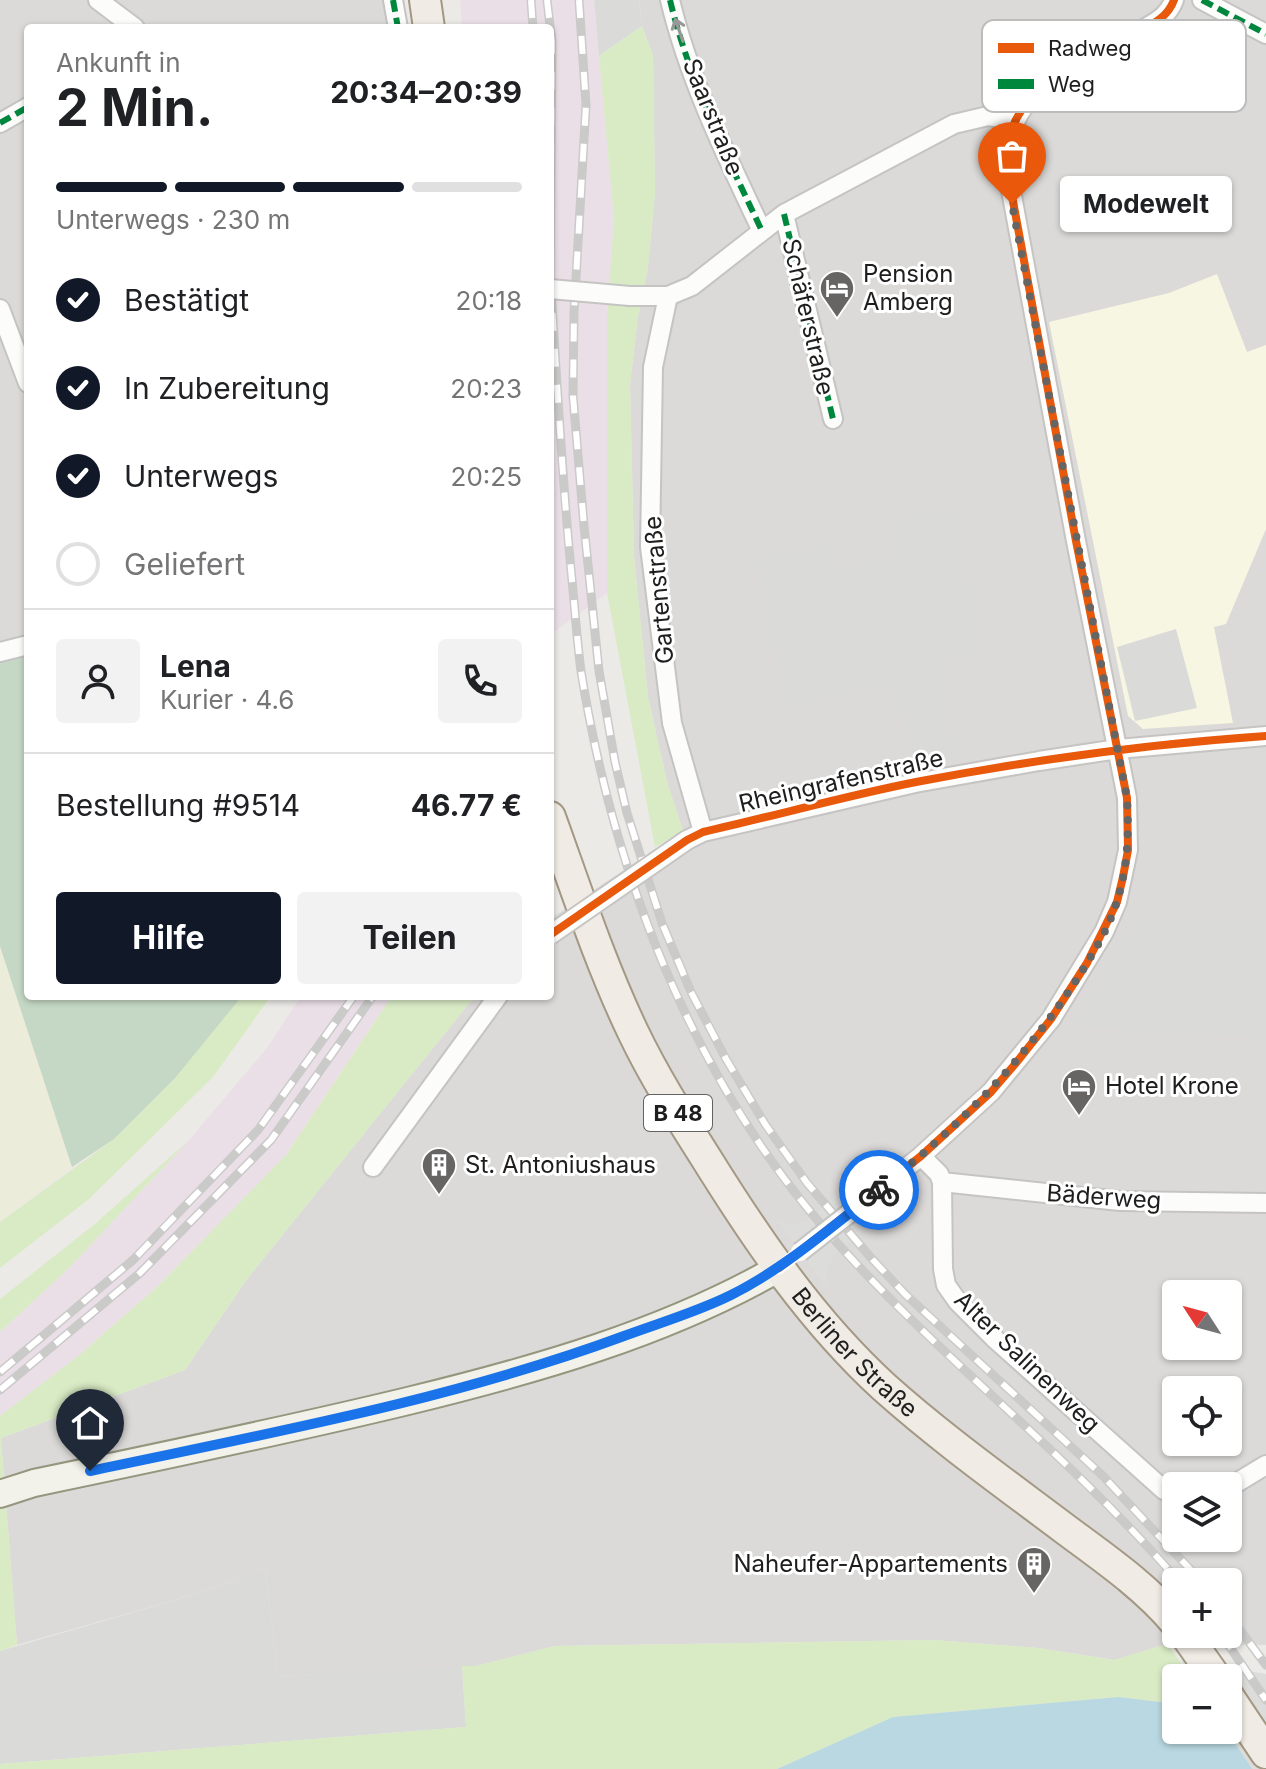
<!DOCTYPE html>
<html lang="de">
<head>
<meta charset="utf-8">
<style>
	:root { --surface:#fff; --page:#f2f2f2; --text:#202124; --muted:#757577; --line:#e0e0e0; --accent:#111827 }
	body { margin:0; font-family:Inter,sans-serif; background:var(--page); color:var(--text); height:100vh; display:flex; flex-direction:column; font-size:30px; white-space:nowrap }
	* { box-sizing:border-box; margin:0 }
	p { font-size:26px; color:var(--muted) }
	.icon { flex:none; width:44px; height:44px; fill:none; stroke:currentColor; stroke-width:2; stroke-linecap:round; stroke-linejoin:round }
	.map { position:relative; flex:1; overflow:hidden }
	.sheet { position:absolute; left:24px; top:24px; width:530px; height:976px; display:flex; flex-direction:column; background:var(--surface); border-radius:8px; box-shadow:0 2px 6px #0004 }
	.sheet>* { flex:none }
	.needle { width:52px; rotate:306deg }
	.controls { position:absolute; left:1162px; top:1280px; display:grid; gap:16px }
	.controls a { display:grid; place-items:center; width:80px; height:80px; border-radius:8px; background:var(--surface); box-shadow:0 2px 6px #0004; font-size:40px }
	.pin { position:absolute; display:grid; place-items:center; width:68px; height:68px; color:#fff; margin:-82px -34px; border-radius:50% 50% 50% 0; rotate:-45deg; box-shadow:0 0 8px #0007 }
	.pin .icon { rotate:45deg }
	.courier { position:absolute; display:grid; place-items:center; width:80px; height:80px; margin:-40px; border:6px solid #1a73e8; border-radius:50%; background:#fff; color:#222; box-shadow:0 2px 10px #0007 }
	.bubble { position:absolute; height:56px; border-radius:8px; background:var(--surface); box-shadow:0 2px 6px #0004; font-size:26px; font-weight:700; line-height:56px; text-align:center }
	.summary em { font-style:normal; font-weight:700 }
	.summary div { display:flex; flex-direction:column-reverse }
	.summary { display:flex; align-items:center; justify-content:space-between; height:136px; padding:0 32px }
	h1 { font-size:52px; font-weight:700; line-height:60px }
	.bar { display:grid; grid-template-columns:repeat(4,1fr); gap:12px 8px; align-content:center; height:96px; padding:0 32px }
	.bar i { height:10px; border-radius:6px; background:var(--line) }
	.bar .active { background:var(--accent) }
	.bar p { grid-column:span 4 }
	.line { display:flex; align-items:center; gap:20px; padding:0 32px; border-top:2px solid var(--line) }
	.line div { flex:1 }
	.round { display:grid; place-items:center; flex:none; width:84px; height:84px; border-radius:8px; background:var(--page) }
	ol { padding:0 32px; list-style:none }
	li { display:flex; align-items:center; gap:24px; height:88px }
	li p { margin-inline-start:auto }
	li .icon { padding:8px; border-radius:50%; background:var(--accent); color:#fff; stroke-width:4 }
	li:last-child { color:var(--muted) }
	li i { width:44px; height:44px; border:4px solid var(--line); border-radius:50% }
	.cta { display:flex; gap:16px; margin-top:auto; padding:16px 32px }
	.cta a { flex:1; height:92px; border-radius:8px; background:var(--accent); color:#fff; font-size:32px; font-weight:700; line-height:92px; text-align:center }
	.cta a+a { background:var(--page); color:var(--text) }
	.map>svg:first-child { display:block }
	.residential { fill:#dbdad8; fill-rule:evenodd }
	.industrial { fill:#eadfe6 }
	.education { fill:#f6f6e2 }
	.religious { fill:#dadad8 }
	.farmland { fill:#ececda }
	.grass { fill:#d9ebc5 }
	.cemetery { fill:#c5d8c5 }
	.water { fill:#b9d8e1 }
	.pier { fill:#dcdcda }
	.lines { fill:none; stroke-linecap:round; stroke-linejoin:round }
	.street-casing { stroke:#c5c4c3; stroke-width:22 }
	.secondary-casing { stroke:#95967e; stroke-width:30 }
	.primary-casing { stroke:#a39883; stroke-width:34 }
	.street { stroke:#fcfcfb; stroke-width:18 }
	.secondary { stroke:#f3f2ea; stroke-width:26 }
	.primary { stroke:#f0ebe4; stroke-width:30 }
	.rail-casing { stroke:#cacac9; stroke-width:9 }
	.rail { stroke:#fff; stroke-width:6; stroke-dasharray:18; stroke-linecap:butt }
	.street-bridge-casing { stroke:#c5c4c3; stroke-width:22; stroke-linecap:butt }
	.street-bridge { stroke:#fcfcfb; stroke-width:18 }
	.quiet { stroke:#00873e; stroke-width:6; stroke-dasharray:12 6; stroke-linecap:butt }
	.cycleway-casing { stroke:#fff; stroke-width:13 }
	.cycleway { stroke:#e8590c; stroke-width:8 }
	.oneway { stroke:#989898 }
	.done { stroke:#666564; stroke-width:8; stroke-dasharray:0 14.4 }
	.route { stroke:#1a73e8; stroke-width:10 }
	.labels { text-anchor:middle; stroke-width:6; stroke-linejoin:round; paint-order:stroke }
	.shield { fill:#fff; stroke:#626262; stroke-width:2 }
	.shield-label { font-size:22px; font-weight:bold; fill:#1e1e1e }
	.street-label { font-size:24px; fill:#1e1e1e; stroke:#fff }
	.poi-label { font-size:24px; fill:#1e1e1e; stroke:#fff; text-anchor:start }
	.key { fill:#fff; stroke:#bcbcbc; stroke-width:2 }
	.key-label { font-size:22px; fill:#1e1e1e }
</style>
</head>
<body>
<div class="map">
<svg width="1266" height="1769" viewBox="0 0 1266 1769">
	<rect width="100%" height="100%" fill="#eceae7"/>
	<!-- residential -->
	<path class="residential" d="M0 0H386L391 28H28V996H242L72 1167 0 946Z
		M639 0H1266V1645L1167 1644 1115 1660 1038 1648 934 1640 555 1646 476 1666 278 1676 265 1568 196 1594 17 1645 1 1438 185 1370 247 1279 475 996H550V919L683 831 667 782 648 697 634 557 630 384 638 316 648 267 655 192 653 55 642 26ZM1176 1294H1228V1346H1176ZM1176 1390H1228V1442H1176ZM1176 1486H1228V1538H1176ZM1176 1582H1228V1634H1176Z"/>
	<!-- industrial -->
	<path class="industrial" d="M460 0H594L614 219 607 315V593L550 635V28H462Z
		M301 996H392L286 1155 158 1286 78 1356 0 1416V1332L70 1267 189 1140 267 1048Z"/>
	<!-- education -->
	<path class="education" d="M1217 274 1247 352 1266 345V529L1226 624 1214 627 1233 723 1143 729 1128 716 1049 322 1169 293Z"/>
	<!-- religious -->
	<path class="religious" d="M594 0H639L642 26 599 56Z
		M953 507 983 652 939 661 959 758 912 768 895 684 786 707 755 559 827 544 833 571 899 557 892 520Z
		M1176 629 1197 708 1135 721 1117 647Z
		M1134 919 1261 920 1266 968V1038L1072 1026Z
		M265 1568 278 1676 462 1666 466 1727 0 1764V1651L196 1594Z"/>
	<!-- farmland -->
	<path class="farmland" d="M0 946 72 1167 0 1222Z"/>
	<!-- grass -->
	<path class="grass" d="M642 26 653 55 655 193 648 267 638 316 630 384 634 557 648 697 667 782 683 831 655 847 607 593V315L614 219 599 56Z
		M242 996H271L213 1077 89 1199 0 1268V1222L114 1139Z
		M392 996H475L247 1279 185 1370 1 1438 17 1645 0 1651V1416L78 1356 158 1286 286 1155Z
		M189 1140 70 1267 0 1332V1299L96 1223Z
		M934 1640 1038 1648 1114 1660 1167 1644 1192 1678H1176V1704L1119 1697 893 1717 777 1769H0V1764L466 1727 462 1666H476L555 1646Z"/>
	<!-- cemetery -->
	<path class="cemetery" d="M28 653V996H242L175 1078 114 1139 72 1167 0 946V661Z"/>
	<!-- water -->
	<path class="water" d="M1119 1697 1176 1704V1730H1228L1266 1769H777L893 1717Z"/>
	<!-- pier -->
	<path class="pier" d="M861 1175 888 1209 836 1253 827 1271 828 1290 776 1218 788 1225 805 1222Z
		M1181 1660 1266 1674V1769H1252L1226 1730 1228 1678H1192Z"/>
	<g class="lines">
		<!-- street casing -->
		<g class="street-casing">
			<path id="street" d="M98 0 135 28
				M393 0 398 28
				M670 0C689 80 727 157 762 231
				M1202 0 1266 34
				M0 123 28 107
				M784 214 833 419
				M630 296H668L692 286 784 214 954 124 988 116 1014 120
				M668 296 653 367 650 547 672 723 703 832
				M0 309 28 383
				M0 652 28 645
				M687 840 703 832 915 783 1039 761 1118 749 1266 736
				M921 1156 939 1174 942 1182 943 1269 946 1285 958 1302 994 1338 1164 1490 1176 1496
				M373 1167 498 996
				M942 1182 1120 1201 1266 1203
				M875 1193 921 1156 991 1092 1051 1019 1104 932 1117 902 1128 850 1127 798 1076 541 1005 158C1014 81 1077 64 1138 32 1153 24 1168 17 1174 0
				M1228 1488 1266 1465"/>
		</g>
		<!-- secondary casing -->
		<g class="secondary-casing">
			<path id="secondary" d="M0 1494 34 1483C159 1457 284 1431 408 1401 535 1370 666 1333 779 1268"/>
		</g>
		<!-- primary casing -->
		<g class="primary-casing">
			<g id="primary">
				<path d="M425 0 429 28"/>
				<path id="s1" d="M550 817C576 889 600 963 633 1032 654 1076 680 1117 706 1158 757 1240 812 1321 884 1387 941 1438 1004 1483 1065 1529 1104 1558 1145 1586 1176 1623"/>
				<path d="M1185 1634 1216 1678"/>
				<path d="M1228 1696 1266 1753"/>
			</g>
		</g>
		<!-- street -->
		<use href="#street" class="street"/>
		<!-- secondary -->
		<use href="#secondary" class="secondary"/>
		<!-- primary -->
		<use href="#primary" class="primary"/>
		<!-- rail casing -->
		<g class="rail-casing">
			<path id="rail" d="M531 0 533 28
				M547 0 552 42 550 287
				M579 0 586 105 574 312 573 396 584 526 599 671 615 762 627 813 662 923 691 992 726 1059 765 1124 807 1183 873 1260 905 1294 1103 1476 1202 1582
				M550 277C557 378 562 479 572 580 575 610 577 641 581 671 613 871 690 1073 824 1228 934 1355 1071 1455 1179 1582
				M0 1372 133 1260 258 1130 354 996
				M0 1390 140 1273 271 1140 373 996
				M1228 1614 1266 1665
				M1221 1634 1266 1700"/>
		</g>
		<!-- rail -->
		<use href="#rail" class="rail"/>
		<!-- street-bridge casing -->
		<g class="street-bridge-casing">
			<path id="street-bridge" d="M550 289 630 296
				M550 935 687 840
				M800 1252 875 1193"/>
		</g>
		<!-- street-bridge -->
		<use href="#street-bridge" class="street-bridge"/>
		<!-- quiet -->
		<path class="quiet" d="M393 0 398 28
			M670 0C689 80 727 157 762 231
			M1202 0 1266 34
			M0 123 28 107
			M784 214 833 419"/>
		<!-- cycleway casing -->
		<g class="cycleway-casing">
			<path id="cycleway" d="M550 935 687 840 703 832C774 816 845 796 916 782 1032 760 1148 744 1266 736
				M779 1268 921 1156 991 1092 1016 1063 1051 1019 1087 963 1117 902 1123 877 1128 850 1127 798 1076 541 1005 158C1014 81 1077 64 1138 32 1153 24 1168 17 1174 0"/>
		</g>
		<!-- cycleway -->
		<use href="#cycleway" class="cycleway"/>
	</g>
	<!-- one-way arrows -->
	<defs><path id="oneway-shaft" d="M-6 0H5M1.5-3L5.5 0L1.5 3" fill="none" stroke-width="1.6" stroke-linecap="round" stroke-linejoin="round" transform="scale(2)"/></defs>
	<use class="oneway" href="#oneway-shaft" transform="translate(679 30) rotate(-109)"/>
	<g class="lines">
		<!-- done -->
		<path class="done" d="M879 1190C958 1127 1019 1067 1075 982 1091 957 1109 929 1117 901 1128 867 1129 832 1127 798L1012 204"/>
		<!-- route -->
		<path class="route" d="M90 1471C269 1433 451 1400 624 1336 659 1323 697 1312 731 1295 785 1268 831 1227 879 1190"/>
	</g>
	<!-- icons -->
	<defs>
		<g id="hotel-pin" transform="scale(1.8)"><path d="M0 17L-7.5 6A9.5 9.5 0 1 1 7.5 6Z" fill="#666564" stroke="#fff"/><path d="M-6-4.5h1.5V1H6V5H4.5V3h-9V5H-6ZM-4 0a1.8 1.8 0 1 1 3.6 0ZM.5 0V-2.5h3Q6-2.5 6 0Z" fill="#fff"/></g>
		<g id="building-pin" transform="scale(1.8)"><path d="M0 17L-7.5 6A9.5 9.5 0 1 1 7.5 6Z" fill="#666564" stroke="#fff"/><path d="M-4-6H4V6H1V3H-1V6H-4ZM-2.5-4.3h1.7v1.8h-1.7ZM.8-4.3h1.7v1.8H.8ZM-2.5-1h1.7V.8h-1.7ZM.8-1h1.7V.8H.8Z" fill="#fff"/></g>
	</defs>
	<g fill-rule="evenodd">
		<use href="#hotel-pin" x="837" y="288"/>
		<use href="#hotel-pin" x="1079" y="1086"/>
		<use href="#building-pin" x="439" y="1165"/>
		<use href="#building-pin" x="1034" y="1564"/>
	</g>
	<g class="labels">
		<!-- shield labels -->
		<rect class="shield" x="644" y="1095" width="68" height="36" rx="6"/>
		<g class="shield-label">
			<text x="678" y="1121">B 48</text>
		</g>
		<!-- street labels -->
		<g class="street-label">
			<text transform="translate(713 117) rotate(68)" y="8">Saarstraße</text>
			<text transform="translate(808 317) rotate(77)" y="8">Schäferstraße</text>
			<text transform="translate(659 590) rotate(-95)" y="8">Gartenstraße</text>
			<text transform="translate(841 781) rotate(-13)" y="8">Rheingrafenstraße</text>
			<text transform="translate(1104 1197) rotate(4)" y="8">Bäderweg</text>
			<text dy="8" stroke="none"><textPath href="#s1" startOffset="622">Berliner Straße</textPath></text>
			<text transform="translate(1027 1362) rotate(44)" y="8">Alter Salinenweg</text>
		</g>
		<!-- poi labels -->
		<g class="poi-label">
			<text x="863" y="282">Pension<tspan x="863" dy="28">Amberg</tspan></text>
			<text x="1105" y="1094">Hotel Krone</text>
			<text x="465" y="1173">St. Antoniushaus</text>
			<text x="1008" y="1572" text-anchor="end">Naheufer-Appartements</text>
		</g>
	</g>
	<!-- legend -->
	<rect x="982" y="20" width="264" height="92" rx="12" class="key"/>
	<rect x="998" y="43" width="36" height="10" fill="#e8590c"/>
	<rect x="998" y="79" width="36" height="10" fill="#00873e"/>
	<g class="key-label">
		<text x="1048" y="56">Radweg</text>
		<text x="1048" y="92">Weg</text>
	</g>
</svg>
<div class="controls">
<a><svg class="needle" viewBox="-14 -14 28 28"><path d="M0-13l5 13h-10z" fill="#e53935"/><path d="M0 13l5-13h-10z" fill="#757577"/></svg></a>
<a><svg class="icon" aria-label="locate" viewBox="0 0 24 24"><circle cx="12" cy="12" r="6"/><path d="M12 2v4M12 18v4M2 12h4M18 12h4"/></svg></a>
<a><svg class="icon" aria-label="layers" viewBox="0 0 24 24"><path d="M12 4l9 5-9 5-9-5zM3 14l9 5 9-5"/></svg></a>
<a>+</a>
<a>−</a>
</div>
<div class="pin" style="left:1012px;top:204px;background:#ea580c"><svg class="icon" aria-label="bag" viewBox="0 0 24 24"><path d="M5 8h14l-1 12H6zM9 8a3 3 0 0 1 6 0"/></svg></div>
<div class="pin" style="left:90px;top:1471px;background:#1f2937"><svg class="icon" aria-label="home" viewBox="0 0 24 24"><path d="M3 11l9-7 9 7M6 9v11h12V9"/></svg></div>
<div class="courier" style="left:879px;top:1190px"><svg class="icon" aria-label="bike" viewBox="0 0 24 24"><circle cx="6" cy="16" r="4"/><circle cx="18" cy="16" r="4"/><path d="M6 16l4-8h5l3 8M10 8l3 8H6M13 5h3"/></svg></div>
<div class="bubble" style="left:1060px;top:176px;width:172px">Modewelt</div>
<section class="sheet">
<div class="summary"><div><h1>2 Min.</h1><p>Ankunft in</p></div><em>20:34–20:39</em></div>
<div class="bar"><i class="active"></i><i class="active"></i><i class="active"></i><i></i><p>Unterwegs · 230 m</p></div>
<ol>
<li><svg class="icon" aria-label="check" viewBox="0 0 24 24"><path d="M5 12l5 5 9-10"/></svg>Bestätigt<p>20:18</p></li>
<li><svg class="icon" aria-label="check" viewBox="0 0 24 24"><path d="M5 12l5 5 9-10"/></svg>In Zubereitung<p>20:23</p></li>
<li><svg class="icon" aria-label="check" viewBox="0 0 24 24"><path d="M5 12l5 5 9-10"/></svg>Unterwegs<p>20:25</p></li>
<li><i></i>Geliefert</li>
</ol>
<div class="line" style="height:144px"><a class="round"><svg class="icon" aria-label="person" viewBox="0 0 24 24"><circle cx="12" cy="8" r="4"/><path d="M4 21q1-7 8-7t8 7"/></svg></a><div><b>Lena</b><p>Kurier · 4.6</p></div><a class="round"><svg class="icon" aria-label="phone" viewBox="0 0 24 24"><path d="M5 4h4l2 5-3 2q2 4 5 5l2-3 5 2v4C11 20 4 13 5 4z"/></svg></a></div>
<div class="line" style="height:104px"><div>Bestellung #9514</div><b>46.77 €</b></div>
<div class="cta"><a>Hilfe</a><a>Teilen</a></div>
</section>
</div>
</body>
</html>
